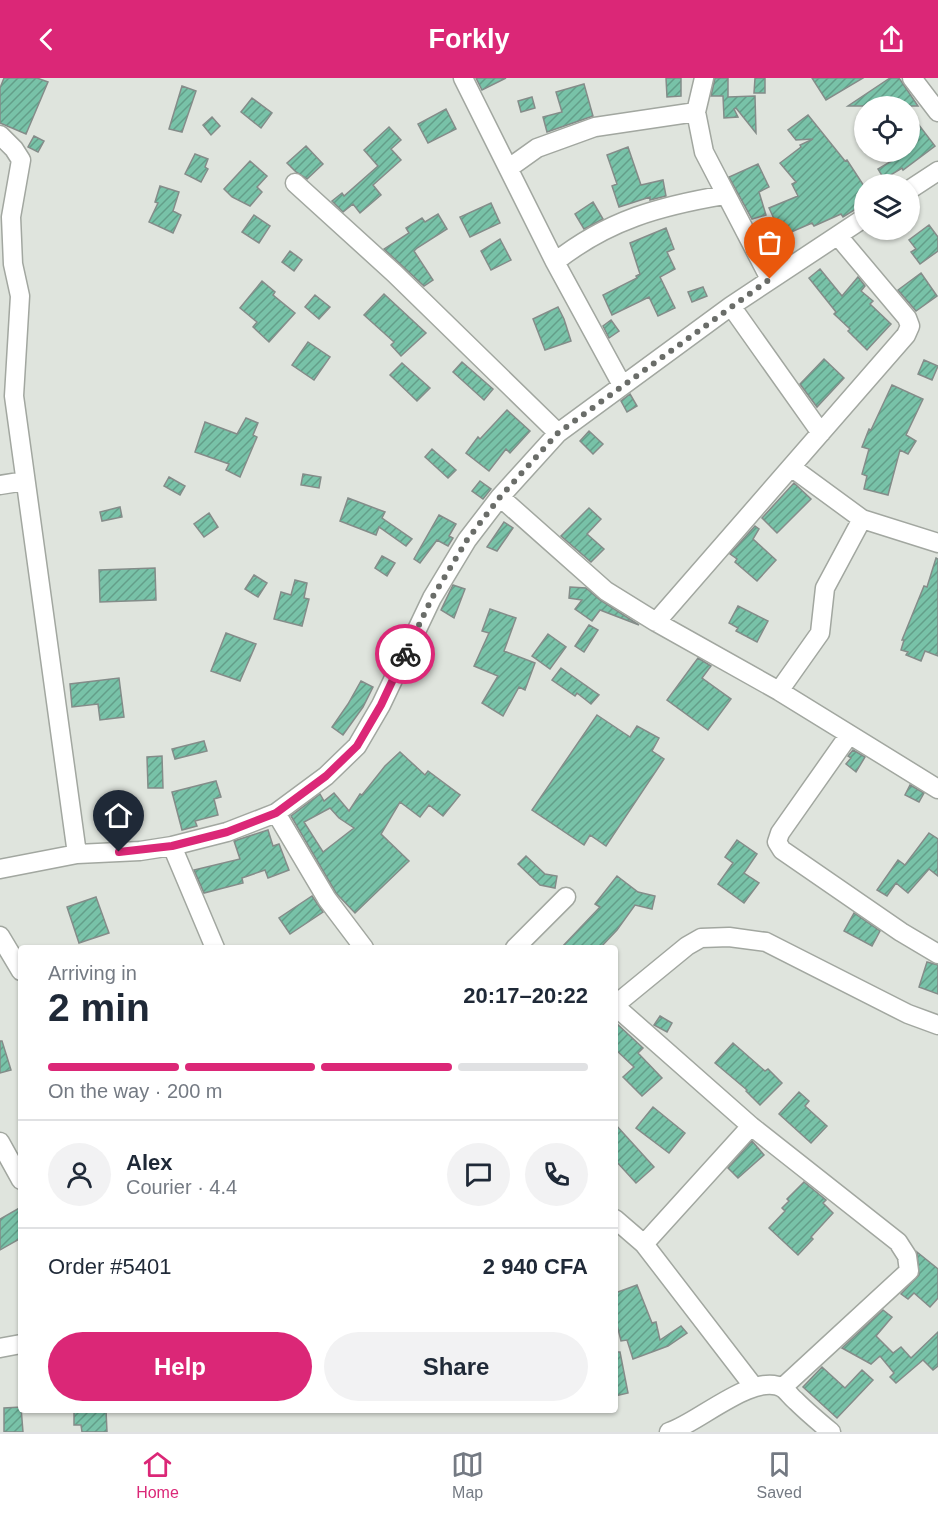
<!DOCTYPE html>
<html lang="en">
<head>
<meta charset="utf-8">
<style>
	:root { --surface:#fff; --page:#f2f2f3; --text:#1f2937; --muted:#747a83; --line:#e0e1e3; --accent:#db2777 }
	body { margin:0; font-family:Arial,sans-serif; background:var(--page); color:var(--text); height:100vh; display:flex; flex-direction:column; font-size:22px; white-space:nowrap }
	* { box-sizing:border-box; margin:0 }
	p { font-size:20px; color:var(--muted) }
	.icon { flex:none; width:33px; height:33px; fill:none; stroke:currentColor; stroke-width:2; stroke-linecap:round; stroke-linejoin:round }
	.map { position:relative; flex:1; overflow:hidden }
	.details { position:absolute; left:18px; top:867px; width:600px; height:468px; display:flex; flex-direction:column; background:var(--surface); border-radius:6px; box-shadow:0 2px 4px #0004 }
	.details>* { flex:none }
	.tools { position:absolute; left:854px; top:18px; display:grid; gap:12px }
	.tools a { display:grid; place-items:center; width:66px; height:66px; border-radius:50%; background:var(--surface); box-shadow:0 2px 4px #0004; font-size:30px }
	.pin { position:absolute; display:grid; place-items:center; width:51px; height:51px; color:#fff; margin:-62px -26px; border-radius:50% 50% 50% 0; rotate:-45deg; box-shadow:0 0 6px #0007 }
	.pin .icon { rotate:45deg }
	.courier { position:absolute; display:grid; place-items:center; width:60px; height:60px; margin:-30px; border:4px solid #db2777; border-radius:50%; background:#fff; color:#222; box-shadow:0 2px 8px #0007 }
	.summary em { font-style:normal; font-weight:700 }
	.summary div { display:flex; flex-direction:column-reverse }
	.summary { display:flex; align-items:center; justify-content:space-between; height:102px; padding:0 30px }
	h1 { font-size:39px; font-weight:700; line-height:45px }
	.bar { display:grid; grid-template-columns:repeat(4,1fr); gap:9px 6px; align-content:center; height:72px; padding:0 30px }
	.bar i { height:8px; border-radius:4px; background:var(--line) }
	.bar .on { background:var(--accent) }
	.bar p { grid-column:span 4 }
	.line { display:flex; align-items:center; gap:15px; padding:0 30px; border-top:2px solid var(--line) }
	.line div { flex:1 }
	.round { display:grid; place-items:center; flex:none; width:63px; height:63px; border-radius:32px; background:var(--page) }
	.action { display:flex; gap:12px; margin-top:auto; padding:12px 30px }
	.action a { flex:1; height:69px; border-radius:36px; background:var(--accent); color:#fff; font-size:24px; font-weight:700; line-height:69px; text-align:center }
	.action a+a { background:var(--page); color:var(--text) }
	header { display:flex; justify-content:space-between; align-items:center; height:78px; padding:0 30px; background:var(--accent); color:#fff; font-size:27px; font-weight:700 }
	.menu { display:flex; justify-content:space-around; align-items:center; height:84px; border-top:2px solid var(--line); background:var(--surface); font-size:16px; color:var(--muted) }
	.menu a { display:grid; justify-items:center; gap:3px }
	.menu .on { color:var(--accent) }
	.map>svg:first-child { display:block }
	.building { fill:url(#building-hatch); stroke:#848c89; stroke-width:1.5; fill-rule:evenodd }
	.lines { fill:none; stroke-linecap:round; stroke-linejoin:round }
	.minor-casing { stroke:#a2a7a0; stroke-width:21 }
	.minor { stroke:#fff; stroke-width:18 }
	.done { stroke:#6a6d69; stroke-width:6; stroke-dasharray:0 10.8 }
	.route { stroke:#db2777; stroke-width:8 }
</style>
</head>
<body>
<header><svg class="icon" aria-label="back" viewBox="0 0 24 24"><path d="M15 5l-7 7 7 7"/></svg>Forkly<svg class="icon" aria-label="share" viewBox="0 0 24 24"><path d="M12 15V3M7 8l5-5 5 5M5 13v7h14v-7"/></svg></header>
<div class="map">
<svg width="938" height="1354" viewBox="0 0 938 1354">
	<defs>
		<pattern id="building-hatch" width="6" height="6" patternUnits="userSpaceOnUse" patternTransform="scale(1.5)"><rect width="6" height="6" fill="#78c2a8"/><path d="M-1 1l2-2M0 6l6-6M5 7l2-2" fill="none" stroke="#639e89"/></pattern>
	</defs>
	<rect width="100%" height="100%" fill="#dfe4dd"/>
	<!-- building -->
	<path class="building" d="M4 0H37L48 4 26 56 0 45V10Z
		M476 0H506L482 12Z
		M666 0H681V18L667 19Z
		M715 0H728V19L755 18 756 55 736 30 734 31 738 39 724 40 723 18H711Z
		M755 0H765V15H754Z
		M812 0H863L826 22Z
		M890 0H899L918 28H848Z
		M584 6 593 38 547 54 543 39 562 34 556 14Z
		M182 8 196 13 182 54 169 51Z
		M532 19 535 30 521 34 518 23Z
		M252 20 272 35 261 50 241 34Z
		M446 31 456 51 428 65 418 46Z
		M909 34 935 68 903 92 902 90 884 101 878 91 895 81 889 74H909Z
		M808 37 845 83 847 82 864 108V126L843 139 841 136 814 148 812 145 782 158 769 130 798 118 792 106 796 104 780 85 801 69 800 67 813 61 796 62 788 52Z
		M212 39 220 48 211 57 203 47Z
		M389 49 401 62 391 71 401 82 373 107 381 117 360 135 353 126 343 134 332 123 342 115 344 118 378 88 364 72Z
		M34 58 44 63 38 74 28 69Z
		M306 68 323 86 307 101 296 94 287 85Z
		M628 69 641 107 663 102 666 118 650 122V119L619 129 612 108 617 106 607 77Z
		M195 76 208 81 205 89 208 91 201 104 185 96Z
		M250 83 267 98 257 109 262 114 250 128 232 119 224 111Z
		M758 86 769 109 759 114 766 137 752 141 729 99Z
		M160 108 179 114 173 133 181 137 173 155 149 144 158 125 155 124Z
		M593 124 603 141 584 151 575 136Z
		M491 125 500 145 470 159 460 139Z
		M438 136 447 151 417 170 414 173 433 202 424 208 384 171 409 155 406 150 422 140 425 144Z
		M254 137 270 148 259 165 242 154Z
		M929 147 938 159V173L920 186 911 174 916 171 909 162Z
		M666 150 674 171 667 174 675 191 660 199 675 230 658 238 649 219 612 237 603 217 637 200 636 198 640 196 630 165Z
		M500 161 511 182 491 192 481 173Z
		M290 173 302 182 294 193 282 184Z
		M820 191 842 218 858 199 865 208 861 213 873 223 870 226 891 246 867 272 848 253 850 251 834 236 836 234 809 200Z
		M921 195 937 218 916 233 898 212Z
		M262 203 275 214 273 217 295 235 269 264 253 249 257 244 240 230Z
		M703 209 707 218 692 224 688 214Z
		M384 216 426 255 401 278 391 267 394 264 364 237Z
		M315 217 330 229 319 241 305 229Z
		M558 229 564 241 571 263 545 272 533 241Z
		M611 242 619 253 609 260 603 248Z
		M308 264 330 279 314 302 292 287Z
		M824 281 844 300 817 329 800 306Z
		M924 282 938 288 932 302 918 296Z
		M462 284 493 311 484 322 453 294Z
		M402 285 430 310 417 323 390 297Z
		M892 307 923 321 906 357 916 363 908 376 900 372 888 417 864 411 867 398 862 396 869 371 862 369 869 351 871 352Z
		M630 316 637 328 627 334 621 323Z
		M507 332 530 353 510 375 506 371 489 393 466 375 478 359 480 361Z
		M246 340 258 345 253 357 257 359 240 399 226 392 229 386 195 374 205 344 237 356Z
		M589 353 603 366 593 376 580 363Z
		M432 371 456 392 448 400 425 379Z
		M303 396 321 399 319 410 301 407Z
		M169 399 185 408 180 417 164 408Z
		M480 403 491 411 483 421 472 413Z
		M794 405 811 421 777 455 762 440Z
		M348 420 385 434 382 440 412 461 406 468 379 449 376 457 340 443Z
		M120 429 122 439 102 443 100 434Z
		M589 430 601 441 587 456 604 471 591 484 561 458Z
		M209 435 218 449 204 459 194 446Z
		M439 437 456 446 449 458 453 460 448 468 437 462 420 485 414 481Z
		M504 444 513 450 497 473 487 469Z
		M755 448 759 451 753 461 776 482 757 503 735 484 737 481 730 476Z
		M382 478 395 485 387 498 375 490Z
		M936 480 938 481V578L925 573 921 583 906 577 908 574 901 572 904 562H902L924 508 927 509Z
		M155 490 156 522 100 524 99 492Z
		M254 497 267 505 258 519 245 511Z
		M295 502 307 505 304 520 309 521 302 548 274 541 281 514 291 517Z
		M453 507 465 511 454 540 441 532Z
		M570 509 586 510 600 522 639 547 600 532 592 543 575 531 582 522 569 520Z
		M738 528 768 543 757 564 736 553 738 550 729 545Z
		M490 531 516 540 504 573 535 585 525 612 519 609 503 638 482 625 498 598 474 588 489 555 482 553Z
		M589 547 598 552 584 574 575 568Z
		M226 555 256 566 240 603 211 593Z
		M548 556 566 569 550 591 532 578Z
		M698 580 711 588 702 600 731 621 708 652 667 622Z
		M561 590 599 617 591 626 577 615 575 618 552 602Z
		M119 600 124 639 100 642 98 626 72 629 70 606Z
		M361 603 373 609 363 629 343 657 332 649 348 626Z
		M597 637 630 659 637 648 659 660 652 673 664 681 606 768 590 757 584 767 532 732Z
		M204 663 207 673 175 681 172 671Z
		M853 672 865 679 856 694 846 686 851 680 848 678Z
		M400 674 425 697 428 693 460 717 443 738 429 727 420 739 400 724 381 756 409 783 355 835 336 815 291 738 320 716 324 723 334 715 349 733 360 716 362 717 385 688ZM330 730 339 740 354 750 323 774 304 744Z
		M162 678 163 710H148L147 679Z
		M216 703 221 719 214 721 218 737 195 743 197 748 182 752 172 714Z
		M910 707 924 715 919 724 905 717Z
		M268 752 273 768 279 766 289 792 268 800 265 792 242 800 243 805 204 815 194 792 240 781 234 763Z
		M929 755 938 761V798L929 791 908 815 896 805 887 818 877 812 898 782 905 787Z
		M737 762 757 776 744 795 759 805 744 825 718 806 733 785 725 779Z
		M526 778 545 796 557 798 555 810 540 807 518 786Z
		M617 798 638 814 655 818 652 831 635 827 617 852 600 870H561L600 829 595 826Z
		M312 818 323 834 290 856 279 840Z
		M96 819 109 855 79 865 67 829Z
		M854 835 880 853 872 868 844 853Z
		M927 884 938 887V916L919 909Z
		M660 938 672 945 667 954 654 947Z
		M615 944 643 970 638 975 662 1000 642 1018 623 999 634 989 615 971Z
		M0 963H2L11 992 0 995Z
		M733 965 765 993 768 991 782 1005 760 1027 746 1013 747 1012 715 985Z
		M799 1014 809 1023 805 1028 827 1048 811 1065 779 1036Z
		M653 1029 685 1055 669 1075 636 1050Z
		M615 1046 654 1089 636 1105 615 1082Z
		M752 1063 764 1077 738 1100 728 1090Z
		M804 1104 826 1122 823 1125 833 1135 811 1159 813 1161 798 1177 769 1150 785 1133 782 1130 789 1123 787 1121Z
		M21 1129V1160L0 1172V1141Z
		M917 1174 938 1191V1220L930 1229 914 1215 908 1221 901 1216 919 1197Z
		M637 1207 652 1245 656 1244 660 1262 681 1248 687 1255 668 1268 633 1281 627 1262 621 1263 615 1239V1215Z
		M883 1232 892 1239 876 1258 893 1275 901 1269 911 1280 938 1254V1288L933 1292 923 1282 896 1305 890 1299 894 1295 880 1278 871 1286 842 1270Z
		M615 1274H620L628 1315 615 1318Z
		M822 1289 845 1310 862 1292 873 1302 837 1340 803 1309Z
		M21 1329 23 1354H4V1330Z
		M74 1332H106L107 1354H82L81 1347H74Z"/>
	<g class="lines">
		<!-- minor casing -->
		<g class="minor-casing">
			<path id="minor" d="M463 0 555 184 622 307
				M704 0 696 34 704 74 770 201
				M912 0 938 34
				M0 57 14 71 21 82 11 139 13 186 20 218 14 318 77 776
				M509 90 537 70 595 49 696 34
				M295 105 394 195 558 355
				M909 112 938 93
				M555 184C608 142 660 128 725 117
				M731 228 821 355
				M791 389 862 441 938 465
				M0 407 25 403
				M500 419 606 513 656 544 779 613 938 711
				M656 544 906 257 910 248 907 240 838 158
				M779 613 820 555 825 510 862 441
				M849 657 780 755 777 764 782 772 901 854 938 876
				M276 735 327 821 364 870
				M172 768 215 870
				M0 791 77 776 140 773 172 768 227 754 276 735 326 698 357 668 381 627 432 520 467 462 500 419 558 355 731 228 864 140
				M0 858 21 893
				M515 870 566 819
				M615 927 687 868 701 860 729 859 766 864 908 936 938 947
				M615 928 751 1048 898 1164 907 1178 909 1193 782 1310
				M0 1064 21 1102
				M615 1141 644 1166 754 1309
				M644 1166 751 1048
				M0 1270 21 1266
				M669 1354C697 1346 754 1293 783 1310 787 1313 792 1320 796 1323 807 1334 819 1344 831 1354"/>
		</g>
		<!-- minor -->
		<use href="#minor" class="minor"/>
	</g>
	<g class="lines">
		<!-- done -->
		<path class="done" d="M405 576 432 520 467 462 500 419 558 355 770 201"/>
		<!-- route -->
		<path class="route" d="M119 774 172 768 227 754 276 735 326 698 357 668 381 627 405 576"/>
	</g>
</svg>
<div class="tools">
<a><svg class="icon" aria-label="locate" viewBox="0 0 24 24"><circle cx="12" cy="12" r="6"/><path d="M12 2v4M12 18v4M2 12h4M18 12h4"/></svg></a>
<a><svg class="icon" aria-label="layers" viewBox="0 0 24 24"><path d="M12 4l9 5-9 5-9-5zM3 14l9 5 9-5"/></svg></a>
</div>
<div class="pin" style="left:770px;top:201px;background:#ea580c"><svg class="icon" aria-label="bag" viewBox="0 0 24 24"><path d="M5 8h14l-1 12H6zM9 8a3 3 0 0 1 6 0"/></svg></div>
<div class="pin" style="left:119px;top:774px;background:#1f2937"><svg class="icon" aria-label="home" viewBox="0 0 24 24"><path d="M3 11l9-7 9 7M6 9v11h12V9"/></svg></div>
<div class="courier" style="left:405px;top:576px"><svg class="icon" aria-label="bike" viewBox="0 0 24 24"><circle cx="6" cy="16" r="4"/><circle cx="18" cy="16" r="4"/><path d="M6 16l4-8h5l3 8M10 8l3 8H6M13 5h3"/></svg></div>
<section class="details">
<div class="summary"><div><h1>2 min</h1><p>Arriving in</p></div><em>20:17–20:22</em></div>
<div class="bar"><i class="on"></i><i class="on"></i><i class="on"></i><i></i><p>On the way · 200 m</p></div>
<div class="line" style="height:108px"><a class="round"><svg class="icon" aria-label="person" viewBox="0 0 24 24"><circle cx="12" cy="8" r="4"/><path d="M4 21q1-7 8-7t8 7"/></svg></a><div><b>Alex</b><p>Courier · 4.4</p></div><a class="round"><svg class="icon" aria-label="chat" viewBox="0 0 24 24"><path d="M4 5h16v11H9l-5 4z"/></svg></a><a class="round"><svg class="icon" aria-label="phone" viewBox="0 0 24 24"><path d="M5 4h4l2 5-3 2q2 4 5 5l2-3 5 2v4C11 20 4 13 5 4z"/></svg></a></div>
<div class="line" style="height:78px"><div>Order #5401</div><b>2 940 CFA</b></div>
<div class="action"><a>Help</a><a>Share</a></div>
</section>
</div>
<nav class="menu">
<a class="on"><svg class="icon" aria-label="home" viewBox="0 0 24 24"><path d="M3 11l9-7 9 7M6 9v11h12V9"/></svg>Home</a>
<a><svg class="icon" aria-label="map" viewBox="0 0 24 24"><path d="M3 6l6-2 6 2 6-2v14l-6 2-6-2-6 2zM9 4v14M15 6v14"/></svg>Map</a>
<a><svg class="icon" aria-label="saved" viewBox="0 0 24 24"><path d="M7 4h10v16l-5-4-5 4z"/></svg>Saved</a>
</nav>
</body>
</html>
